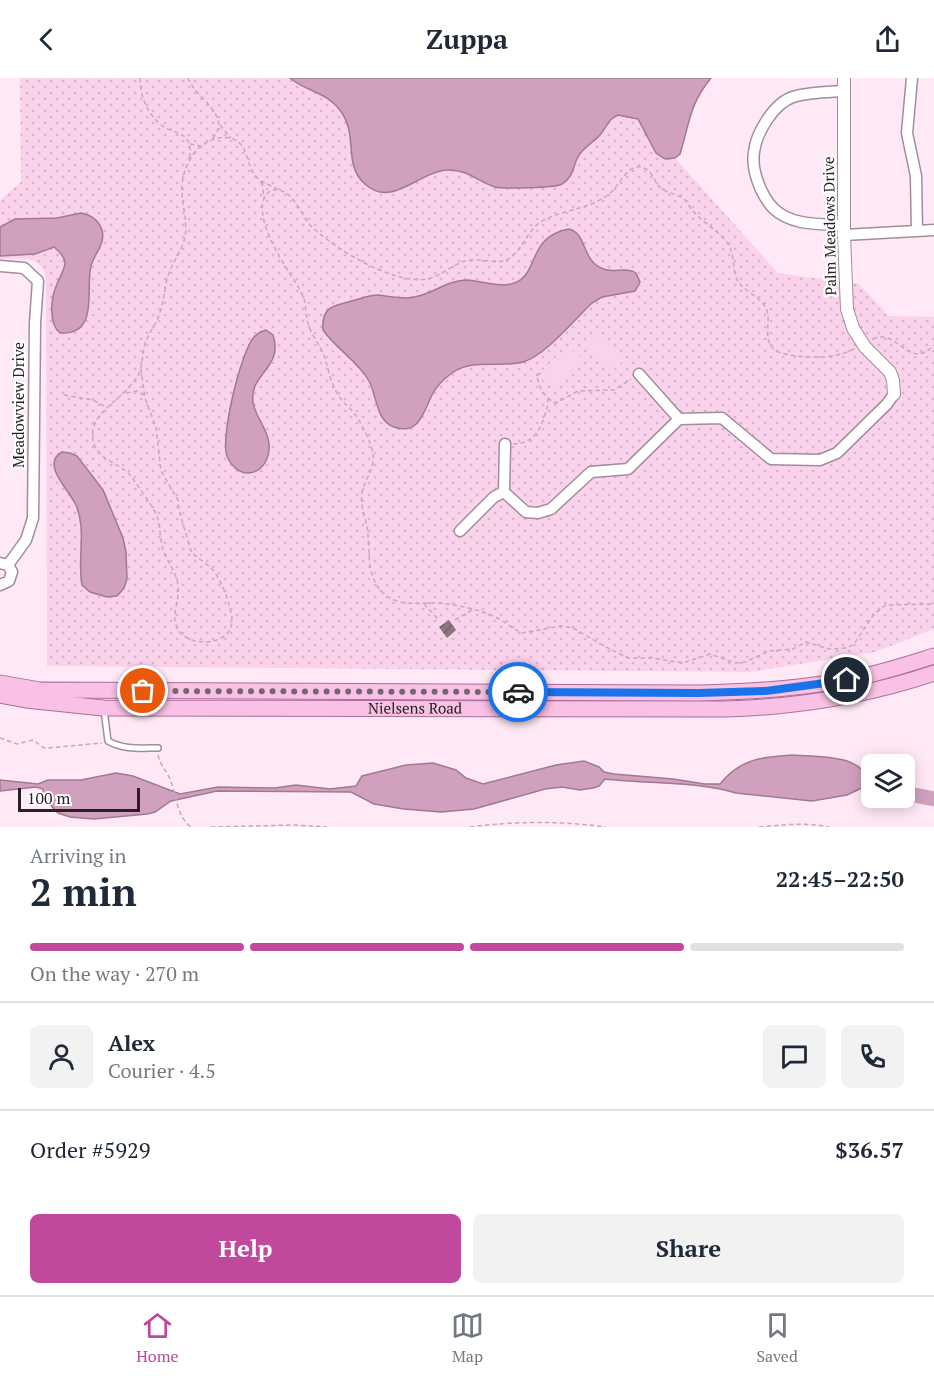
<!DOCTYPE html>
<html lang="en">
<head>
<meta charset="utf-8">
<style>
	:root { --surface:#fff; --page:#f2f2f3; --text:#1f2937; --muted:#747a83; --line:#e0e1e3; --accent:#c0489d }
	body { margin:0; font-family:"PT Serif",serif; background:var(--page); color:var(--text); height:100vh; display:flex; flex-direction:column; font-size:22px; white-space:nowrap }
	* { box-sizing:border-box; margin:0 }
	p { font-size:20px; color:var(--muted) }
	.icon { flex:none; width:33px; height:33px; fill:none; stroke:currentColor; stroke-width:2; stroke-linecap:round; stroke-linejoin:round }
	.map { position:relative; height:749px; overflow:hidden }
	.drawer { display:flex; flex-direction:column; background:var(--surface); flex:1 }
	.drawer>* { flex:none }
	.tools { position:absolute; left:861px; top:676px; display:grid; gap:12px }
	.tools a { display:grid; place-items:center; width:54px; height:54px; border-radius:9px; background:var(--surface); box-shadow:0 3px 15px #0003; font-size:30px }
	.scale { position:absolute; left:18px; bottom:15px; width:122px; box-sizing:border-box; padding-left:6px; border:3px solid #282025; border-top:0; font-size:16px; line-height:21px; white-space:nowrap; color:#282025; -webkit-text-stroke:4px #fefefe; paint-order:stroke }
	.pin { position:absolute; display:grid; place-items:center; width:51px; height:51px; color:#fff; margin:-26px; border:3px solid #fff; border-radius:50%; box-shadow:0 2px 6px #0007 }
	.courier { position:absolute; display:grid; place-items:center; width:60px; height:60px; margin:-30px; border:4px solid #1a73e8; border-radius:50%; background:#fff; color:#222; box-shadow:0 2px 8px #0007 }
	.headline em { font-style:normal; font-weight:700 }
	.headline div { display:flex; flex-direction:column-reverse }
	.headline { display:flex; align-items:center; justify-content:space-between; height:102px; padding:0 30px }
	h1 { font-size:39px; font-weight:700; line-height:45px }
	.bar { display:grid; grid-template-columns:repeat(4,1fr); gap:9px 6px; align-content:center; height:72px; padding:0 30px }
	.bar i { height:8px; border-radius:4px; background:var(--line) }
	.bar .active { background:var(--accent) }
	.bar p { grid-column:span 4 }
	.line { display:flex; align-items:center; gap:15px; padding:0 30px; border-top:2px solid var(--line) }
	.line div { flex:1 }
	.round { display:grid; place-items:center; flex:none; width:63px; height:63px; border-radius:9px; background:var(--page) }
	.cta { display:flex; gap:12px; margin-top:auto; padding:12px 30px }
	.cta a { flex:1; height:69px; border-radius:9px; background:var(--accent); color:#fff; font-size:24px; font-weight:700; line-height:69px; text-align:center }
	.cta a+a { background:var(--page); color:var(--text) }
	header { display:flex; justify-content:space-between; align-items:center; height:78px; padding:0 30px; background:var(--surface); font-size:27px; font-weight:700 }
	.tabs { display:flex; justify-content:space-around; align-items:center; height:84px; border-top:2px solid var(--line); background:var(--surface); font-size:16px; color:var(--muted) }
	.tabs a { display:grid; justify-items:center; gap:3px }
	.tabs .active { color:var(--accent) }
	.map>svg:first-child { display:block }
	.grass { fill:url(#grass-dots) }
	.pitch { fill:#fbd2eb }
	.water { fill:#d2a0bf; stroke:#9f7a91; stroke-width:1.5 }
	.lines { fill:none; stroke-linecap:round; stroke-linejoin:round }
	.river { stroke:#d2a0bf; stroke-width:15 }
	.building { fill:url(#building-hatch) }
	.service-casing { stroke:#a18e9a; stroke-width:8 }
	.minor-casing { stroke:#a18e9a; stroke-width:13 }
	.tertiary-casing { stroke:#a18e9a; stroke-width:14 }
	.primary-casing { stroke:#ac6e97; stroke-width:17 }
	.path { stroke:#beacb7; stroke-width:1.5; stroke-dasharray:4.5 3; stroke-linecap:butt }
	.service { stroke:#fff; stroke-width:5 }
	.minor { stroke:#fff; stroke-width:10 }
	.tertiary { stroke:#fff; stroke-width:12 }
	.primary { stroke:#f8c1e5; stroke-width:15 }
	.done { stroke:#73666e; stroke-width:6; stroke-dasharray:0 10.8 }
	.route { stroke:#1a73e8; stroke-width:8 }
	.labels { text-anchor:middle; stroke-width:4.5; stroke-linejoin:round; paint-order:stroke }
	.street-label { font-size:15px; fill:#282025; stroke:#fefefe }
</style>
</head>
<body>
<header><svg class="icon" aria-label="back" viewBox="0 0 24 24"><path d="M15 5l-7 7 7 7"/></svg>Zuppa<svg class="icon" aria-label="share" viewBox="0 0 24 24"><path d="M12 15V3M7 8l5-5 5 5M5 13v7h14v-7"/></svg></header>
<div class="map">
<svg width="934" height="749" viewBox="0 0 934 749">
	<defs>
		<pattern id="grass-dots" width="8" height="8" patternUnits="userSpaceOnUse" patternTransform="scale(1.5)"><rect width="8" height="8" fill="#fbd2eb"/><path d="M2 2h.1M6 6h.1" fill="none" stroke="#d7b4c9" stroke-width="1.8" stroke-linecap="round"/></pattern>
		<pattern id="building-hatch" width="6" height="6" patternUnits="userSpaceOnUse" patternTransform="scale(1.5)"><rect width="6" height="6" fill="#897681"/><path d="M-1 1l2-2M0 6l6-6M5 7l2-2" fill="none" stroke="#706069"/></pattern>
	</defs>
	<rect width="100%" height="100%" fill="#ffe9f6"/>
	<!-- grass -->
	<path class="grass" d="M20 0H290C299 7 310 9 320 15 348 30 352 53 352 82L411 107C430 93 451 88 473 99 482 103 492 109 503 110 517 111 531 108 546 109L577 80 583 71 595 62 612 39 618 37 638 41 656 75 665 81 675 80 778 195 859 206 889 238 934 239V551L875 574 750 594 47 588 46 198C39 176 19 181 0 181V122L21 104Z"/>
	<!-- pitch -->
	<path class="pitch" d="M600 257 624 282 611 294 587 269Z
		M566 269H569L580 279V283L556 308H552L541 298V294Z"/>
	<!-- water -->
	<path class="water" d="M290 0H711C689 27 690 44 680 76L675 80 665 81 656 75 638 41 618 37C608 41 607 49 600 57 593 65 583 69 578 79 573 88 573 100 562 106 555 110 504 111 495 109 479 104 466 91 448 92 419 93 392 131 365 106 343 87 358 59 342 35 327 13 308 15 290 0Z
		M81 135C91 137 99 143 102 152 106 165 94 176 91 188 85 212 100 257 60 255 48 245 51 219 57 206 64 189 72 184 54 169L35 176 0 178V149L15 141 57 140Z
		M569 151C585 155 583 177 595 186 610 199 624 187 636 195L640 204 635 213 602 219 592 225C575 241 545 278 523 284 500 290 473 280 452 295 445 300 437 308 433 315 424 332 420 358 394 349 376 343 377 318 369 303 358 283 336 271 323 252 321 225 338 228 355 222 363 220 370 217 378 217 390 218 402 222 414 219 433 216 447 202 467 202 483 203 502 211 517 204 538 194 529 158 569 151Z
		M266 252 273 257C284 290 249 295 253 324 255 339 268 351 269 366 271 396 239 407 227 378 220 360 241 273 254 259 258 255 261 253 266 252Z
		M62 374 70 375 77 378 103 412 123 460 126 474 127 501 124 510 117 518 107 519 90 514 82 507C77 479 87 453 76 427 70 413 40 386 62 374Z
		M792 677C815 679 867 675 868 707L847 717 812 723 736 715C697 703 646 706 605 701L599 708 593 710 580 712 562 709 545 711 474 731 441 734 404 731 374 726 351 714 217 713 171 723 155 734 147 736 94 741 70 739 58 735 43 719V711L36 709 0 713V702L38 706 48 702H81L116 695 133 698 180 716 218 709 275 710 296 707 330 711 356 708 362 698 406 687 433 685 456 692 466 700 483 706 556 687 584 683 599 689 604 694 614 696 673 701 705 706H720C740 681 761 679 792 677Z"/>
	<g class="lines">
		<!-- river -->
		<path class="river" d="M904 715 934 721"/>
	</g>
	<!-- building -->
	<path class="building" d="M449 542 456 552 447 560 439 549Z"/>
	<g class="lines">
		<!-- service casing -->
		<g class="service-casing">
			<path id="service" d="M104 632 108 663C124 672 140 670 158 670"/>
		</g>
		<!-- minor casing -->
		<g class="minor-casing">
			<path id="minor" d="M912 0 907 55 916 98 917 153
				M844 13C828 14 808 14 793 19 774 25 756 55 754 74 751 92 761 117 773 130 791 148 820 146 844 147
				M844 157 934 152
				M0 188 24 190 38 203 35 245 33 440 26 462 8 487
				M639 296 679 341
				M504 414 526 434 538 435 551 431 591 394 628 391 679 341 722 340 771 381 820 382 837 375 887 326 894 316
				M460 453 494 419 504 414 505 366
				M0 485 8 487 12 494 9 503 0 507"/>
		</g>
		<!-- tertiary casing -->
		<g class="tertiary-casing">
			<path id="tertiary" d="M844 0V157L847 231 853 250 865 269 890 294 893 302 894 316"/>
		</g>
		<!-- primary casing -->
		<g class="primary-casing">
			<g id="primary">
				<path d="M0 605 40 612 699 615C748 614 797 611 845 602 875 597 905 587 934 578"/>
				<path id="s1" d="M0 617 26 622 103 630 725 631C797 629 866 618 934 595"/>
			</g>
		</g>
		<!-- path -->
		<path class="path" d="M140 0C140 19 148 38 164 49 170 53 179 54 185 59 191 65 191 74 189 81
			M188 0C195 20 234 38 212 61
			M220 47 231 60
			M190 66 200 68
			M262 104 264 120
			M873 261C898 249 908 294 934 267
			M854 271C851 272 844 276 841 276 828 281 786 280 775 272 762 262 771 246 767 233 763 220 747 215 739 205 731 193 736 177 728 166 719 153 703 145 693 133 690 130 688 125 685 122 679 116 668 116 661 110 654 105 653 93 644 90 628 83 620 108 609 116 590 131 567 131 546 141 527 150 525 169 510 180 498 188 483 180 470 182 454 184 443 198 427 201 394 207 335 171 312 149 301 138 297 119 282 113 278 111 273 111 269 114 249 130 279 179 289 194 295 204 302 213 305 224 306 233 306 242 310 251 313 259 319 266 323 275 328 287 329 301 336 313 341 324 351 330 357 339 363 349 372 366 373 377 375 391 364 402 362 415 360 427 365 438 367 449 371 471 364 502 387 518 401 529 423 524 440 525 457 527 477 531 493 538 503 542 511 550 522 555L561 548 573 550 606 569 628 580H652L683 585 710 576 735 585 745 584 769 573 793 571 806 564 829 571 847 570 854 566 874 536 886 527 934 526
			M141 291 145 320 156 349 161 393 178 422 179 432 190 470 192 475C199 481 207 486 213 492 221 501 232 530 232 542 232 568 191 570 179 553 169 539 180 524 178 509 177 493 165 482 162 467 159 455 161 443 154 432 149 424 134 401 128 395 117 385 99 381 94 366 83 332 134 320 141 289 143 280 143 271 146 263 150 253 157 245 160 234 165 221 164 207 169 195 173 185 179 176 183 166 193 139 171 113 190 82 193 76 198 69 204 66 212 61 221 58 230 60 249 65 245 83 254 96 259 104 269 106 277 111
			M541 295 537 297C538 308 545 321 556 325L578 313 614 312 631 301
			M126 315 137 313 144 317
			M64 317 93 322 106 329
			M513 366C532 365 538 356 544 340 546 333 548 328 548 321
			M424 526 438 541
			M455 542 472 532
			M0 660 17 666 33 662 44 670H48L102 665
			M158 677C160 686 165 691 169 699 177 715 175 737 191 749
			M211 749 294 747 327 749
			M470 749C516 743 561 743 606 749
			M759 749C783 747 805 744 829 749"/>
		<!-- service -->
		<use href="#service" class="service"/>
		<!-- minor -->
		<use href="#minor" class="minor"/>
		<!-- tertiary -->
		<use href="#tertiary" class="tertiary"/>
		<!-- primary -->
		<use href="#primary" class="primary"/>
	</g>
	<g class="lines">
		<!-- done -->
		<path class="done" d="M143 613 518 614"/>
		<!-- route -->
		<path class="route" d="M518 614 699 615 766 613 847 602"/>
	</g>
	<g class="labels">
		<!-- street labels -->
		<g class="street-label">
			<text transform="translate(830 148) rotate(-91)" y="5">Palm Meadows Drive</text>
			<text transform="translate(19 327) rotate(-90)" y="5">Meadowview Drive</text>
			<text dy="5" stroke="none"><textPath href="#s1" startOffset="416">Nielsens Road</textPath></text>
		</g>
	</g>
</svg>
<div class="tools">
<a><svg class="icon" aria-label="layers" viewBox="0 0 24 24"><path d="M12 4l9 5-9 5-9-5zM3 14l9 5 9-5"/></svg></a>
</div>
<div class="scale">100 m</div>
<div class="pin" style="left:143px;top:613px;background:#ea580c"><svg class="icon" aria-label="bag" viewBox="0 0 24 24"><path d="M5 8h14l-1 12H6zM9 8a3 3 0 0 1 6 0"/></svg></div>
<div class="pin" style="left:847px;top:602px;background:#1f2937"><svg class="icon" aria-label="home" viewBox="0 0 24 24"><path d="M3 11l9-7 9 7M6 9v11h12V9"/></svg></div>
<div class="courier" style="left:518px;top:614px"><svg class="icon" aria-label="car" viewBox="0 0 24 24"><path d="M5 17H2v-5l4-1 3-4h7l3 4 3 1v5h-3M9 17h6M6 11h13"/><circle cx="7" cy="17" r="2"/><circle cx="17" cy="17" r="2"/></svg></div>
</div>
<section class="drawer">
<div class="headline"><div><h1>2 min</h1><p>Arriving in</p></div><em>22:45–22:50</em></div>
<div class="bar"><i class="active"></i><i class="active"></i><i class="active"></i><i></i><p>On the way · 270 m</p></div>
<div class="line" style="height:108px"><a class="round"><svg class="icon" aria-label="person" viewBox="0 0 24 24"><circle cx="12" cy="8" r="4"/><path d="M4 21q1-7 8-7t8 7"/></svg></a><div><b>Alex</b><p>Courier · 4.5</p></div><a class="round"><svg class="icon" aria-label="chat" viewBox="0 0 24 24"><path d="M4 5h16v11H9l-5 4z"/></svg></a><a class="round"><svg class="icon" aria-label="phone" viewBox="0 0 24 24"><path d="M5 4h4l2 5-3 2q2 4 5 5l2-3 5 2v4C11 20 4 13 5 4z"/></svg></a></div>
<div class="line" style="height:78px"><div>Order #5929</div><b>$36.57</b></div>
<div class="cta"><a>Help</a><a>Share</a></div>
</section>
<nav class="tabs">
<a class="active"><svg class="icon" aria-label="home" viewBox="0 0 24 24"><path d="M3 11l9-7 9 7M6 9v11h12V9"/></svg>Home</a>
<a><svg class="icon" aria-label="map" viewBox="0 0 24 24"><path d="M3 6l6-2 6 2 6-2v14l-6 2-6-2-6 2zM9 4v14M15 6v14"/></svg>Map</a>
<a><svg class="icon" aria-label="saved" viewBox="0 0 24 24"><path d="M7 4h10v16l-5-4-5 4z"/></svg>Saved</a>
</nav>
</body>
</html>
